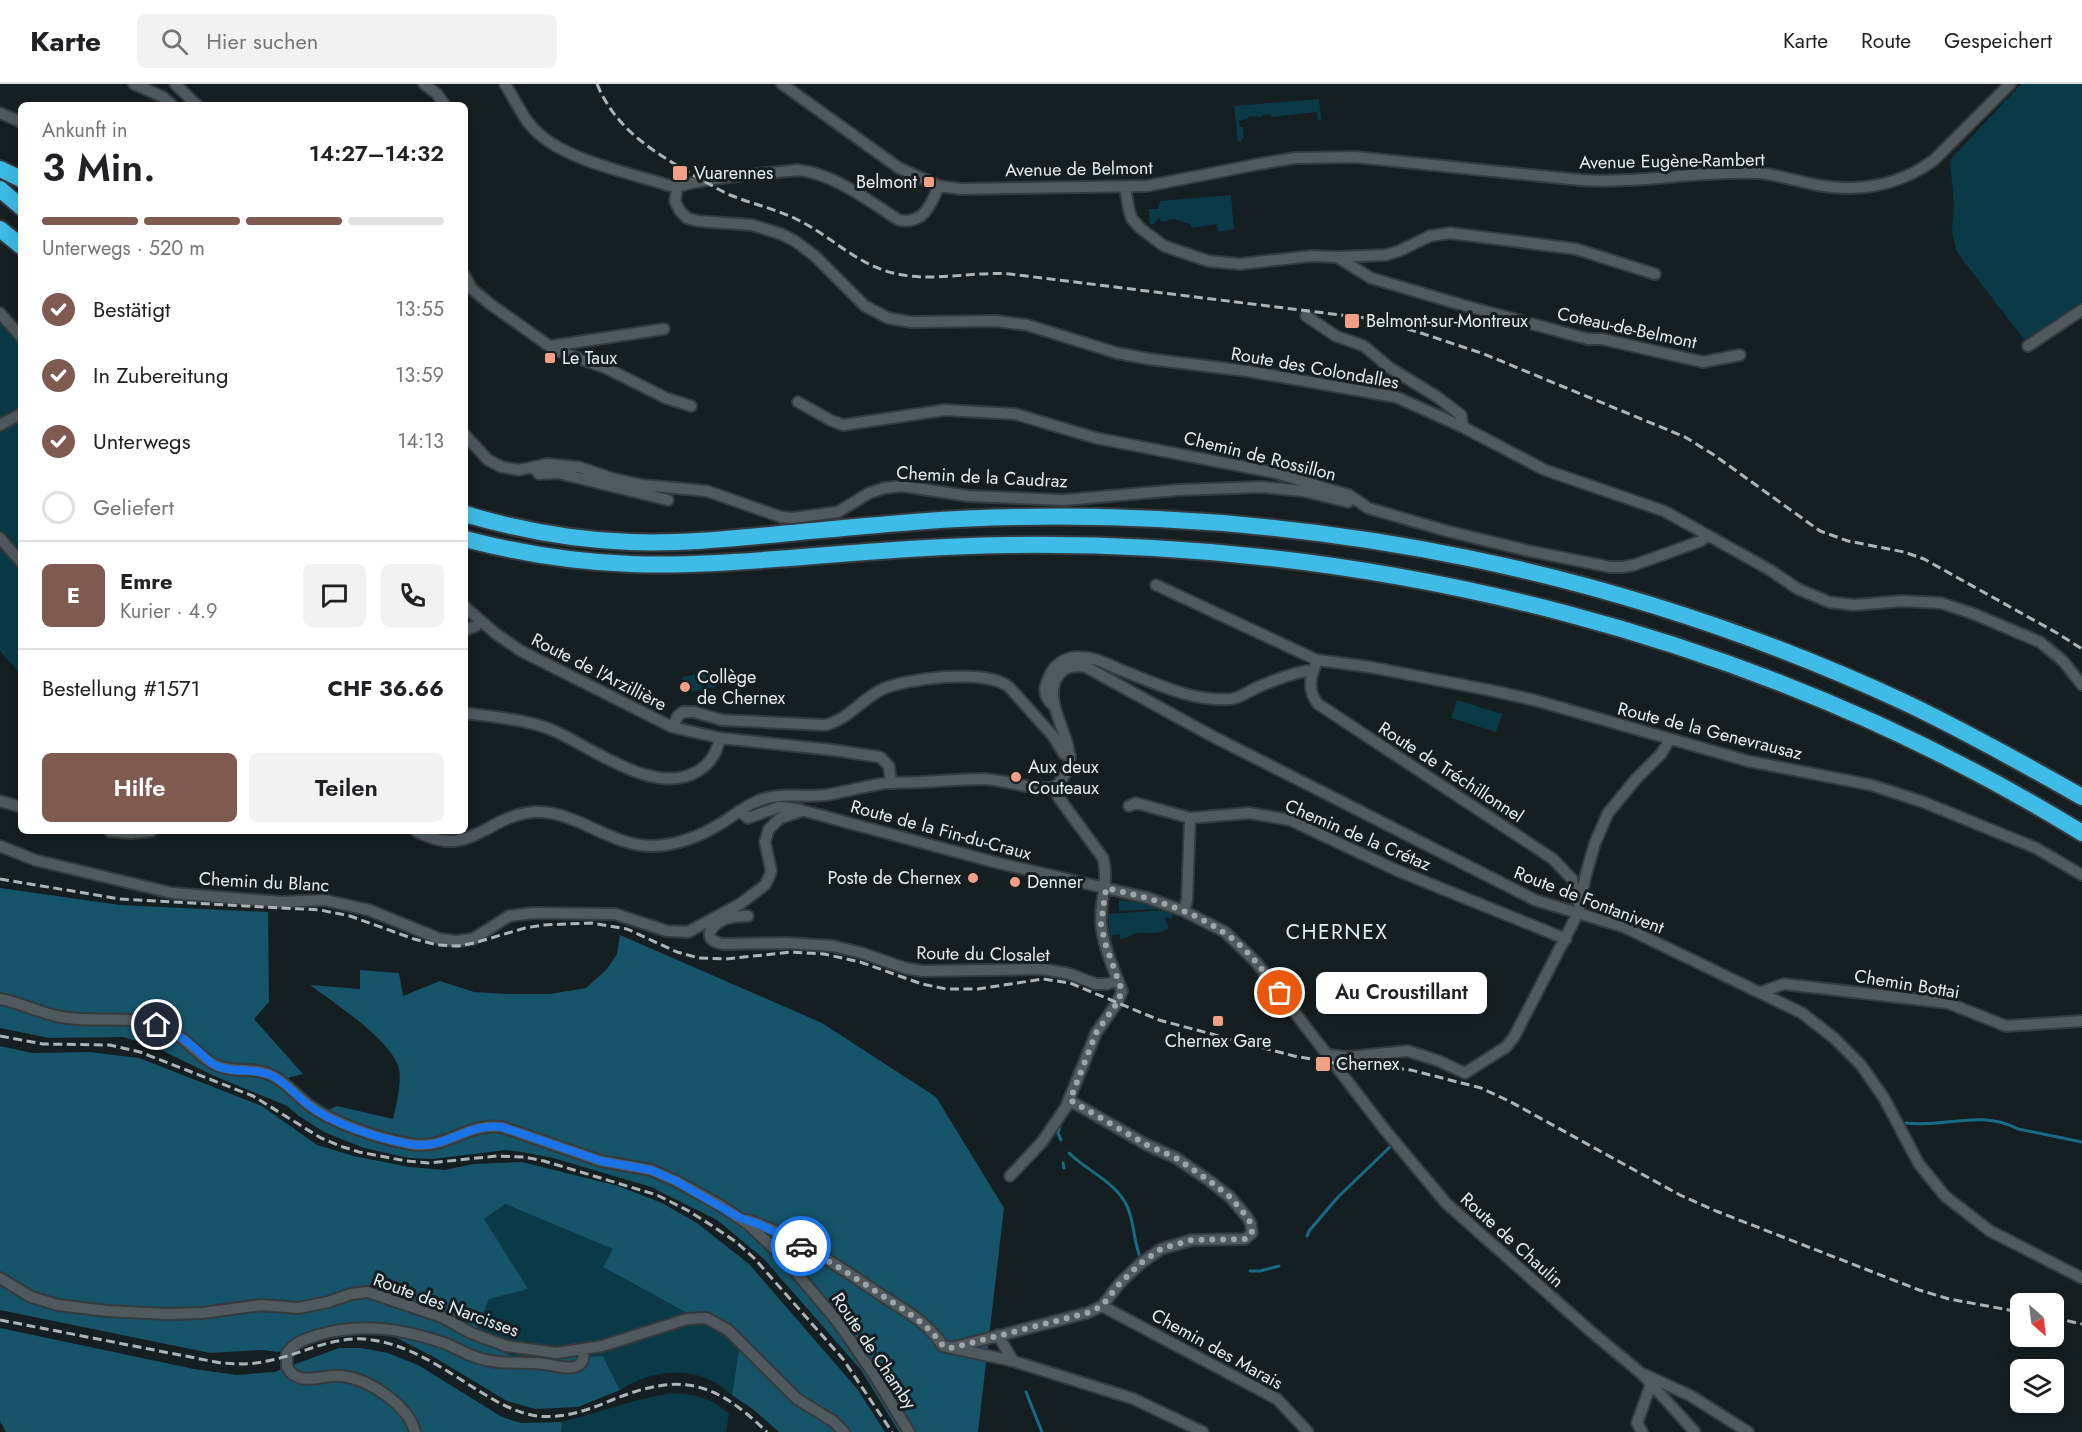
<!DOCTYPE html>
<html lang="de">
<head>
<meta charset="utf-8">
<style>
	:root { --surface:#fff; --page:#f2f2f2; --text:#202124; --muted:#757577; --line:#e0e0e0; --accent:#7f5a50 }
	body { margin:0; font-family:Jost,sans-serif; background:var(--page); color:var(--text); height:100vh; display:flex; flex-direction:column; font-size:22px; white-space:nowrap }
	* { box-sizing:border-box; margin:0 }
	p { font-size:20px; color:var(--muted) }
	.icon { flex:none; width:33px; height:33px; fill:none; stroke:currentColor; stroke-width:2; stroke-linecap:round; stroke-linejoin:round }
	.map { position:relative; flex:1; overflow:hidden }
	.drawer { position:absolute; left:18px; top:18px; width:450px; height:732px; display:flex; flex-direction:column; background:var(--surface); border-radius:9px; box-shadow:0 6px 24px #0002 }
	.drawer>* { flex:none }
	.needle { width:39px; rotate:152deg }
	.buttons { position:absolute; left:2010px; top:1209px; display:grid; gap:12px }
	.buttons a { display:grid; place-items:center; width:54px; height:54px; border-radius:9px; background:var(--surface); box-shadow:0 6px 24px #0002; font-size:30px }
	.pin { position:absolute; display:grid; place-items:center; width:51px; height:51px; color:#fff; margin:-26px; border:3px solid #fff; border-radius:50%; box-shadow:0 2px 6px #0007 }
	.courier { position:absolute; display:grid; place-items:center; width:60px; height:60px; margin:-30px; border:4px solid #1a73e8; border-radius:50%; background:#fff; color:#222; box-shadow:0 2px 8px #0007 }
	.bubble { position:absolute; height:42px; border-radius:9px; background:var(--surface); box-shadow:0 6px 24px #0002; font-size:20px; font-weight:600; line-height:42px; text-align:center }
	.headline em { font-style:normal; font-weight:600 }
	.headline div { display:flex; flex-direction:column-reverse }
	.headline { display:flex; align-items:center; justify-content:space-between; height:102px; padding:0 24px }
	h1 { font-size:39px; font-weight:600; line-height:45px }
	.bar { display:grid; grid-template-columns:repeat(4,1fr); gap:9px 6px; align-content:center; height:72px; padding:0 24px }
	.bar i { height:8px; border-radius:4px; background:var(--line) }
	.bar .selected { background:var(--accent) }
	.bar p { grid-column:span 4 }
	.line { display:flex; align-items:center; gap:15px; padding:0 24px; border-top:2px solid var(--line) }
	.line div { flex:1 }
	.round { display:grid; place-items:center; flex:none; width:63px; height:63px; border-radius:9px; background:var(--page) }
	ol { padding:0 24px; list-style:none }
	li { display:flex; align-items:center; gap:18px; height:66px }
	li p { margin-inline-start:auto }
	li .icon { padding:6px; border-radius:50%; background:var(--accent); color:#fff; stroke-width:4 }
	li:last-child { color:var(--muted) }
	li i { width:33px; height:33px; border:3px solid var(--line); border-radius:50% }
	.cta { display:flex; gap:12px; margin-top:auto; padding:12px 24px }
	.cta a { flex:1; height:69px; border-radius:9px; background:var(--accent); color:#fff; font-size:24px; font-weight:600; line-height:69px; text-align:center }
	.cta a+a { background:var(--page); color:var(--text) }
	header { display:flex; align-items:center; gap:36px; box-sizing:border-box; height:84px; padding:0 30px; background:var(--surface); border-bottom:2px solid var(--line) }
	header strong { font-size:28px }
	nav { display:flex; gap:33px; margin-inline-start:auto; font-size:21px }
	.search { width:420px; height:54px; background:var(--page); display:flex; align-items:center; gap:15px; box-sizing:border-box; padding:0 21px; border-radius:9px; color:var(--muted); font-size:22px }
	.map>svg:first-child { display:block }
	.green { fill:#0a3948 }
	.forest { fill:#165469 }
	.lines { fill:none; stroke-linecap:round; stroke-linejoin:round }
	.stream { stroke:#166c87; stroke-width:3 }
	.minor-casing { stroke:#353a3d; stroke-width:14 }
	.highway-casing { stroke:#353a3d; stroke-width:20 }
	.minor { stroke:#505a5e; stroke-width:10 }
	.highway { stroke:#3ebce7; stroke-width:16 }
	.rail { stroke:#adb4b6; stroke-width:3; stroke-dasharray:9 4.5; stroke-linecap:butt }
	.done { stroke:#9ea5a7; stroke-width:6; stroke-dasharray:0 10.8 }
	.route { stroke:#1a73e8; stroke-width:8 }
	.poi-dot { fill:#f39f86; stroke:#151e21; stroke-width:2 }
	.labels { text-anchor:middle; stroke-width:6; stroke-linejoin:round; paint-order:stroke }
	.street-label { font-size:18px; fill:#e7edef; stroke:#151e21 }
	.poi-label { font-size:18px; fill:#e7edef; stroke:#151e21; text-anchor:start }
	.quarter-label { font-size:21px; letter-spacing:1.5px; fill:#e7edef; stroke:#151e21 }
</style>
</head>
<body>
<header>
<strong>Karte</strong>
<div class="search"><svg class="icon" aria-label="search" viewBox="0 0 24 24"><circle cx="10" cy="10" r="6"/><path d="M15 15l6 6"/></svg>Hier suchen</div>
<nav><a>Karte</a><a>Route</a><a>Gespeichert</a></nav>
</header>
<div class="map">
<svg width="2082" height="1348" viewBox="0 0 2082 1348">
	<rect width="100%" height="100%" fill="#151e21"/>
	<!-- green -->
	<path class="green" d="M2021 0H2082V222L2026 258 1956 167 1952 146 1954 121 1950 76Z
		M1319 15 1321 36H1318L1317 28 1271 33 1270 30 1262 31V33L1250 32 1247 35 1239 37 1240 43H1243L1244 54 1242 55V57L1238 58 1234 22Z
		M1231 111 1234 145 1218 148 1217 140 1192 144 1190 140 1174 135 1162 138 1159 133 1154 140H1150L1149 125H1158L1160 117Z
		M0 236 21 260V591L0 567Z
		M712 587 715 603 685 609 682 593Z
		M1457 616 1502 630 1496 648 1451 634Z
		M1119 816 1156 821V825L1119 827Z
		M1164 826 1173 828 1172 834H1165L1169 844C1155 853 1147 846 1134 850 1128 852 1127 855 1120 855V850L1112 851V857L1109 846 1108 830Z
		M505 1120 614 1165 603 1183 740 1258 732 1311C725 1306 719 1300 712 1297 681 1282 648 1288 620 1306L603 1272 520 1275 473 1256 489 1215 484 1135Z
		M672 1309C696 1311 711 1313 729 1330L726 1348H561L562 1338 642 1315Z"/>
	<!-- forest -->
	<path class="forest" d="M0 804 120 821 268 828 269 918 254 935 303 990 271 998 316 1031 337 1022 393 1035C396 1023 402 997 399 985 392 956 334 919 310 901L360 905V886L399 889 403 912 440 897 474 908 506 910H550L586 904 607 885 617 870 620 851 822 939 936 1013 1004 1124 978 1348H899L861 1286 764 1175 717 1136 651 1103 553 1074 522 1068 506 1066 433 1075 409 1074 364 1064 324 1048 299 1032 287 1022 212 991 151 961 123 953 49 954 0 944Z
		M0 962 32 969 89 968 139 974 262 1022 317 1061 354 1072 409 1083 445 1086 473 1080 522 1078 618 1102 662 1119 697 1139 749 1180 858 1306 885 1348H779L754 1326 732 1311 740 1258 603 1183 613 1165 505 1120 484 1135 528 1205 489 1215 473 1256 520 1275 603 1272 620 1306 578 1323 535 1325 507 1317 432 1272 385 1248 330 1251 278 1268 262 1266 210 1269 0 1226Z
		M0 1244 194 1285 237 1291 274 1288 339 1264H361L388 1269 418 1281 502 1333 521 1339 562 1338 561 1348H6L0 1337Z"/>
	<g class="lines">
		<!-- stream -->
		<path class="stream" d="M1061 1038 1058 1049 1061 1056
			M1906 1039C1945 1044 1980 1025 2018 1045L2082 1058
			M1069 1069C1087 1087 1116 1098 1127 1122 1135 1139 1133 1158 1141 1175
			M1063 1079 1064 1084
			M1307 1152 1309 1147 1338 1113 1393 1060
			M1250 1187H1260L1279 1182
			M1026 1308 1042 1348"/>
		<!-- minor casing -->
		<g class="minor-casing">
			<path id="minor" d="M134 0 163 13 172 21
				M175 0 197 21
				M424 0 437 10 445 21
				M505 0C516 17 523 36 539 50 572 79 636 90 677 104 693 94 774 89 797 86 834 89 868 117 899 136 923 141 931 121 939 102
				M782 0 899 84 939 102 961 105 1147 102 1259 80 1295 74 1355 73 1581 96C1640 100 1699 86 1759 89 1783 91 1807 101 1831 103 1868 107 1904 98 1934 76L2010 0
				M0 29 21 38
				M677 104 675 117 680 127 687 134 698 137 752 141 781 150 795 157 815 172 865 222 888 234 911 238 996 237 1027 241 1117 269 1149 275 1247 287 1396 313 1463 343 1545 386 1664 427 1770 486 1798 505 1829 518 1854 521 1902 517 1941 519 1974 530 2040 558 2063 577 2082 601
				M1125 104 1129 126 1132 135 1140 144 1164 162 1208 177 1240 180 1311 172 1337 173 1371 194 1462 221 1588 255H1602L1703 278 1740 271
				M1337 173 1386 171 1399 167 1430 152 1450 149 1576 165 1655 190
				M465 192 472 205 490 220 555 266 606 284 666 314 691 322
				M0 229 21 253
				M1306 232 1336 252 1364 262 1390 284 1436 312 1461 331 1463 343
				M551 262 664 245
				M2028 262 2082 226
				M798 318 830 336 843 341 945 326 1015 330 1096 354 1276 389 1349 411 1368 424 1447 447 1529 467 1610 483H1623L1634 481 1701 457 1707 451
				M0 341 21 330
				M465 351 488 376 502 383 519 386 547 380 579 383 614 395 642 401 707 407 781 433 792 434 838 428 869 409 885 404 902 402 968 412 1064 416 1178 406 1261 403 1303 407 1348 418
				M533 383 539 390 558 389 668 416
				M0 454 21 478
				M1156 501 1317 576 1370 583 1489 606 1534 616 1748 677 1871 701 1923 718 2036 764 2082 791
				M465 523 495 549 521 567 672 643 720 654 833 666 880 673 889 682 891 699
				M465 546 476 542 480 537
				M1317 576C1311 593 1306 604 1318 620L1553 775 1572 795 1577 817
				M1053 621C1043 613 1044 603 1049 593 1054 581 1064 574 1077 573 1093 572 1107 580 1121 586 1157 600 1193 618 1231 615 1240 614 1248 608 1256 604 1274 596 1295 588 1313 586
				M465 629C493 633 524 635 550 645 591 662 654 714 698 687 710 680 717 669 720 654
				M672 643 678 632 683 628H694L722 636 825 641C847 636 859 618 879 607 903 594 987 584 1009 603L1053 652 1064 670 1070 671
				M0 717 21 723
				M1129 722 1136 719 1190 734 1249 729 1290 736 1396 786 1566 855
				M739 727 748 734 779 723 797 725 994 778 1148 814 1184 827 1225 848 1256 878 1385 1046 1446 1119 1588 1245 1642 1290 1695 1348
				M110 747 131 749 151 747
				M416 747C471 777 485 731 535 728 575 726 610 762 652 762 675 762 701 752 720 740 737 730 751 716 772 713 790 710 808 713 826 711 844 708 862 703 880 700 893 698 907 699 921 698 942 697 963 695 984 695 1004 696 1030 705 1047 704 1053 704 1059 700 1062 695 1066 689 1070 682 1070 674 1069 649 1042 615 1058 592 1064 582 1075 581 1086 583L1212 652 1535 816 1624 843 1802 929 1834 954 1861 981 1884 1014 1919 1080 1945 1112 1990 1147 2082 1194
				M0 762 35 776 172 809 281 818 324 816 369 826 440 855 456 857 473 855 509 832 533 829 615 830 667 847 688 848 740 820 765 801 770 791 771 786 765 758 769 745 780 734 802 727
				M1184 827 1187 816 1190 734
				M748 832C740 832 731 832 723 836 707 844 703 858 725 860L786 859 833 862 862 869 905 884 923 887 1043 885 1070 890 1096 900H1107L1118 896
				M1761 908 1784 900 1948 919 2006 942 2082 937
				M0 915C21 919 40 929 61 933 100 940 130 928 169 946 187 954 199 974 216 981 234 990 255 982 273 992 287 999 297 1012 309 1021 333 1039 380 1055 410 1060 445 1067 467 1038 502 1043L601 1077 651 1086 676 1097 723 1123 748 1140 783 1173 837 1237 873 1289 909 1348
				M1329 971 1347 973 1408 967 1439 977 1465 989 1506 963 1514 953 1578 829 1586 790 1595 759 1608 729 1636 695 1661 670 1670 655
				M1010 1092 1042 1058 1066 1023 1096 949 1117 919 1122 907C1114 886 1103 862 1101 839 1100 816 1109 796 1103 774L1059 714 1053 703
				M748 1136C797 1153 841 1184 884 1213 906 1227 928 1239 943 1262L1013 1277 1134 1315 1203 1348
				M0 1194 31 1213 58 1221 107 1227 166 1230 202 1229 261 1221 298 1224 328 1218 351 1210 368 1208 442 1233 471 1249 506 1262 557 1269 602 1262 687 1235 706 1234 728 1246 797 1315 833 1337 844 1348
				M1102 1222 1277 1315 1308 1348
				M998 1251 1013 1277
				M951 1264 1087 1229 1102 1222 1120 1199 1141 1179 1161 1165 1192 1156 1245 1155 1252 1149 1251 1140 1247 1133 1230 1113 1211 1098 1176 1074 1147 1061 1069 1016
				M1646 1291 1691 1312 1748 1348
				M415 1348C408 1321 370 1296 343 1292 324 1289 299 1305 287 1283V1269C295 1258 306 1255 318 1251 361 1238 403 1245 444 1259 457 1264 469 1272 482 1275 504 1282 528 1276 550 1281 558 1282 570 1286 577 1282 584 1279 584 1273 583 1267
				M1642 1348 1637 1339 1651 1300"/>
		</g>
		<!-- highway casing -->
		<g class="highway-casing">
			<path id="highway" d="M0 85 21 95
				M0 105 21 123
				M0 145 21 162
				M465 430C519 446 574 456 630 458 684 460 737 454 790 449 865 442 940 434 1016 433 1324 427 1624 488 1904 618 1965 647 2024 680 2082 713
				M465 455C519 469 575 478 631 480 684 482 737 478 790 474 863 468 935 462 1008 461 1381 456 1763 552 2082 749"/>
		</g>
		<!-- minor -->
		<use href="#minor" class="minor"/>
		<!-- highway -->
		<use href="#highway" class="highway"/>
		<!-- rail -->
		<path class="rail" d="M597 0C615 43 648 64 686 87 701 95 715 104 730 111 752 120 776 125 798 136 831 152 856 180 893 189 932 199 971 187 1010 190L1365 234 1418 248 1484 270 1685 353 1714 371 1820 447 1848 457 1904 468 1924 475 2057 549 2082 565
			M0 795 120 815 320 826 350 832 414 855 438 861 458 862 474 859 525 844 543 841 591 839 627 845 677 868 699 874 726 875 791 868 824 870 860 878 922 900 946 905H978L1043 895 1070 899 1159 936 1294 972 1335 979 1411 986 1481 1004 1509 1017 1680 1111 1716 1127 1919 1206 1949 1215 2020 1228
			M0 952 43 960 110 961 140 968 253 1012 321 1054 340 1062 359 1068 406 1077 429 1079 497 1072 524 1073 544 1077 657 1111 687 1126 711 1141 735 1157 754 1174 843 1275 892 1348
			M2054 1234 2082 1240
			M0 1236 221 1279C237 1280 252 1281 267 1277 300 1271 329 1253 364 1255 406 1258 444 1285 479 1307 497 1318 516 1329 537 1332 564 1335 588 1326 612 1316 681 1288 714 1297 767 1348"/>
	</g>
	<g class="lines">
		<!-- done -->
		<path class="done" d="M801 1162C831 1177 858 1196 886 1214 907 1228 928 1240 943 1262L951 1264 1087 1229 1102 1222 1120 1199 1141 1179 1161 1165 1192 1156 1245 1155 1252 1149 1251 1140 1247 1133 1230 1113 1211 1098 1176 1074 1147 1061 1070 1016 1096 949 1117 919 1122 907 1105 859 1101 840 1106 804C1147 813 1187 824 1223 848 1246 862 1264 888 1280 909"/>
		<!-- route -->
		<path class="route" d="M157 941C172 947 184 954 196 965 202 970 207 976 213 980 229 990 252 983 271 991 285 998 295 1010 307 1020 332 1040 378 1054 409 1060 445 1067 467 1038 502 1043L601 1077 651 1086 676 1097 738 1133 761 1141 801 1162"/>
	</g>
	<!-- markers -->
	<g class="poi-dot">
		<rect x="672" y="81" width="16" height="16" rx="3"/>
		<rect x="923" y="92" width="12" height="12" rx="3"/>
		<rect x="1344" y="229" width="16" height="16" rx="3"/>
		<rect x="544" y="268" width="12" height="12" rx="3"/>
		<circle cx="685" cy="603" r="6"/>
		<circle cx="1016" cy="693" r="6"/>
		<circle cx="973" cy="794" r="6"/>
		<circle cx="1015" cy="798" r="6"/>
		<rect x="1212" y="931" width="12" height="12" rx="3"/>
		<rect x="1315" y="972" width="16" height="16" rx="3"/>
	</g>
	<g class="labels">
		<!-- street labels -->
		<g class="street-label">
			<text transform="translate(1672 77) rotate(-1)" y="6">Avenue Eugène-Rambert</text>
			<text transform="translate(1079 85) rotate(-1)" y="6">Avenue de Belmont</text>
			<text transform="translate(1627 244) rotate(12)" y="6">Coteau-de-Belmont</text>
			<text transform="translate(1315 284) rotate(10)" y="6">Route des Colondalles</text>
			<text transform="translate(1260 372) rotate(14)" y="6">Chemin de Rossillon</text>
			<text transform="translate(982 393) rotate(3)" y="6">Chemin de la Caudraz</text>
			<text transform="translate(599 588) rotate(27)" y="6">Route de l'Arzillière</text>
			<text transform="translate(1710 647) rotate(14)" y="6">Route de la Genevrausaz</text>
			<text transform="translate(1451 688) rotate(33)" y="6">Route de Tréchillonnel</text>
			<text transform="translate(941 746) rotate(15)" y="6">Route de la Fin-du-Craux</text>
			<text transform="translate(1358 751) rotate(23)" y="6">Chemin de la Crétaz</text>
			<text transform="translate(264 798) rotate(3)" y="6">Chemin du Blanc</text>
			<text transform="translate(1589 816) rotate(21)" y="6">Route de Fontanivent</text>
			<text transform="translate(983 870) rotate(1)" y="6">Route du Closalet</text>
			<text transform="translate(1907 900) rotate(9)" y="6">Chemin Bottai</text>
			<text transform="translate(1512 1156) rotate(42)" y="6">Route de Chaulin</text>
			<text transform="translate(446 1221) rotate(20)" y="6">Route des Narcisses</text>
			<text transform="translate(1217 1265) rotate(29)" y="6">Chemin des Marais</text>
			<text transform="translate(874 1267) rotate(56)" y="6">Route de Chamby</text>
		</g>
		<!-- poi labels -->
		<g class="poi-label">
			<text x="694" y="95">Vuarennes</text>
			<text x="917" y="104" text-anchor="end">Belmont</text>
			<text x="1366" y="243">Belmont-sur-Montreux</text>
			<text x="562" y="280">Le Taux</text>
			<text x="697" y="599">Collège<tspan x="697" dy="21">de Chernex</tspan></text>
			<text x="1028" y="689">Aux deux<tspan x="1028" dy="21">Couteaux</tspan></text>
			<text x="961" y="800" text-anchor="end">Poste de Chernex</text>
			<text x="1027" y="804">Denner</text>
			<text x="1218" y="963" text-anchor="middle">Chernex Gare</text>
			<text x="1336" y="986">Chernex</text>
		</g>
		<!-- quarter labels -->
		<g class="quarter-label">
			<text x="1337" y="855">CHERNEX</text>
		</g>
	</g>
</svg>
<div class="buttons">
<a><svg class="needle" viewBox="-14 -14 28 28"><path d="M0-13l5 13h-10z" fill="#e53935"/><path d="M0 13l5-13h-10z" fill="#757577"/></svg></a>
<a><svg class="icon" aria-label="layers" viewBox="0 0 24 24"><path d="M12 4l9 5-9 5-9-5zM3 14l9 5 9-5"/></svg></a>
</div>
<div class="pin" style="left:1280px;top:909px;background:#ea580c"><svg class="icon" aria-label="bag" viewBox="0 0 24 24"><path d="M5 8h14l-1 12H6zM9 8a3 3 0 0 1 6 0"/></svg></div>
<div class="pin" style="left:157px;top:941px;background:#1f2937"><svg class="icon" aria-label="home" viewBox="0 0 24 24"><path d="M3 11l9-7 9 7M6 9v11h12V9"/></svg></div>
<div class="courier" style="left:801px;top:1162px"><svg class="icon" aria-label="car" viewBox="0 0 24 24"><path d="M5 17H2v-5l4-1 3-4h7l3 4 3 1v5h-3M9 17h6M6 11h13"/><circle cx="7" cy="17" r="2"/><circle cx="17" cy="17" r="2"/></svg></div>
<div class="bubble" style="left:1316px;top:888px;width:171px">Au Croustillant</div>
<section class="drawer">
<div class="headline"><div><h1>3 Min.</h1><p>Ankunft in</p></div><em>14:27–14:32</em></div>
<div class="bar"><i class="selected"></i><i class="selected"></i><i class="selected"></i><i></i><p>Unterwegs · 520 m</p></div>
<ol>
<li><svg class="icon" aria-label="check" viewBox="0 0 24 24"><path d="M5 12l5 5 9-10"/></svg>Bestätigt<p>13:55</p></li>
<li><svg class="icon" aria-label="check" viewBox="0 0 24 24"><path d="M5 12l5 5 9-10"/></svg>In Zubereitung<p>13:59</p></li>
<li><svg class="icon" aria-label="check" viewBox="0 0 24 24"><path d="M5 12l5 5 9-10"/></svg>Unterwegs<p>14:13</p></li>
<li><i></i>Geliefert</li>
</ol>
<div class="line" style="height:108px"><b class="round" style="background:var(--accent);color:#fff">E</b><div><b>Emre</b><p>Kurier · 4.9</p></div><a class="round"><svg class="icon" aria-label="chat" viewBox="0 0 24 24"><path d="M4 5h16v11H9l-5 4z"/></svg></a><a class="round"><svg class="icon" aria-label="phone" viewBox="0 0 24 24"><path d="M5 4h4l2 5-3 2q2 4 5 5l2-3 5 2v4C11 20 4 13 5 4z"/></svg></a></div>
<div class="line" style="height:78px"><div>Bestellung #1571</div><b>CHF 36.66</b></div>
<div class="cta"><a>Hilfe</a><a>Teilen</a></div>
</section>
</div>
</body>
</html>
